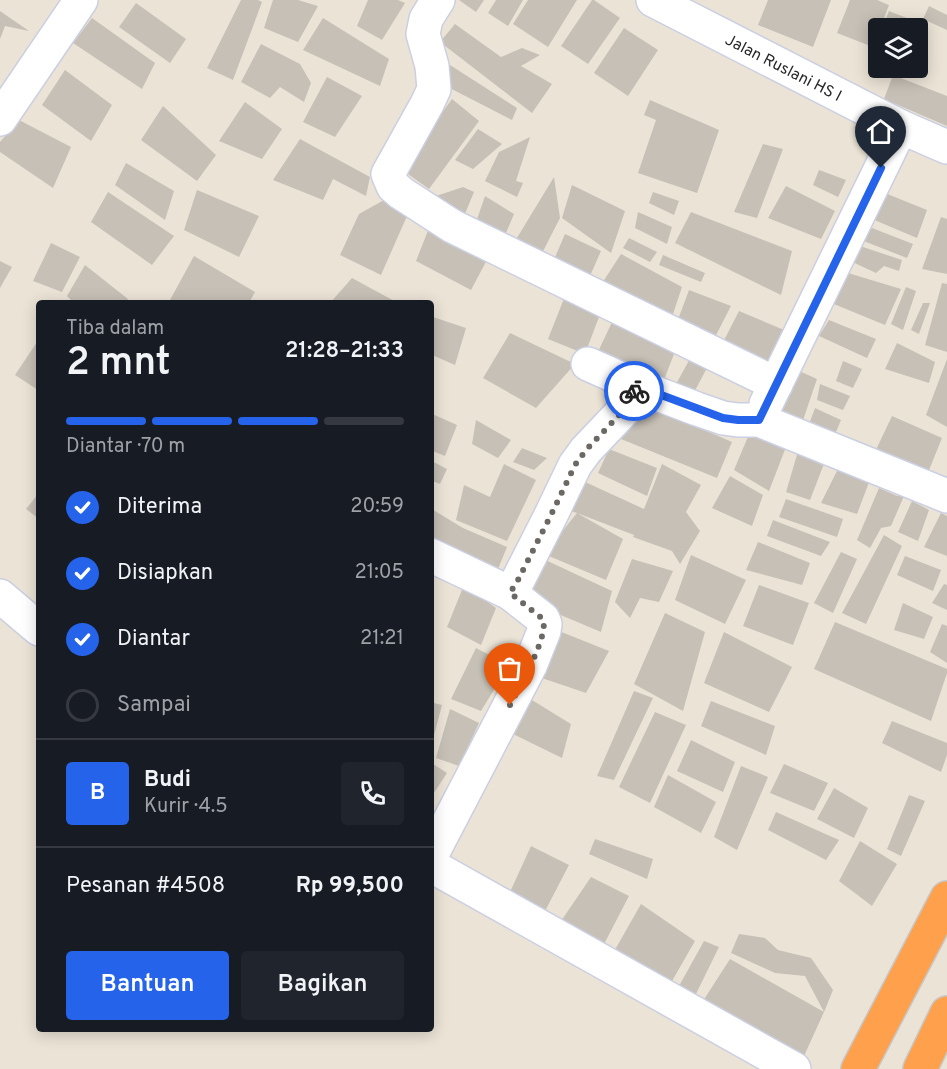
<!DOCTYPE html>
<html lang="id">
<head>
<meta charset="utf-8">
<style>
	:root { --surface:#171b24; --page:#20242c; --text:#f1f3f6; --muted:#9ea1a6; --line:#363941; --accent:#2563eb }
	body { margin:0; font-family:Overpass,sans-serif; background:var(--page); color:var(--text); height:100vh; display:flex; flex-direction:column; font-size:22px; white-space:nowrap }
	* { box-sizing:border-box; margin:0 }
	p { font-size:20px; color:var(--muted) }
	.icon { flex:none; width:33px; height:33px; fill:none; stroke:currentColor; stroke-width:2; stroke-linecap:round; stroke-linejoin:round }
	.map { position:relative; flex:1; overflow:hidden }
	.panel { position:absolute; left:36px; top:300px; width:398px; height:732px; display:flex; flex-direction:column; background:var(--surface); border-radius:6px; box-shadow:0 3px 15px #0003 }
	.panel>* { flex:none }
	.tools { position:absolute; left:868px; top:18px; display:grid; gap:12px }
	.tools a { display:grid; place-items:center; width:60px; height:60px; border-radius:6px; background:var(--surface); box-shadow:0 3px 15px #0003; font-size:30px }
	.pin { position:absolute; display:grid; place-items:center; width:51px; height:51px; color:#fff; margin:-62px -26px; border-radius:50% 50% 50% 0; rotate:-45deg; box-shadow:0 0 6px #0007 }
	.pin .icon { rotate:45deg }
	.courier { position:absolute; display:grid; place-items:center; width:60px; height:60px; margin:-30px; border:4px solid #2563eb; border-radius:50%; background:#fff; color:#222; box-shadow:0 2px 8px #0007 }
	.headline em { font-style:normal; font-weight:600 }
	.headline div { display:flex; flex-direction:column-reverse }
	.headline { display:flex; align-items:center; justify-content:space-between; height:102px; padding:0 30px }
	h1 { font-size:39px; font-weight:600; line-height:45px }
	.bar { display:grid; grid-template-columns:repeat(4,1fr); gap:9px 6px; align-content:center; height:72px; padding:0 30px }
	.bar i { height:8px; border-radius:4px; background:var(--line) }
	.bar .active { background:var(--accent) }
	.bar p { grid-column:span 4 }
	.line { display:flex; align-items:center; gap:15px; padding:0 30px; border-top:2px solid var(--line) }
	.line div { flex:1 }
	.round { display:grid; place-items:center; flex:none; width:63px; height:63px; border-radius:6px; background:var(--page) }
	ol { padding:0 30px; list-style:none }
	li { display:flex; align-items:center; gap:18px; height:66px }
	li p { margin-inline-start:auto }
	li .icon { padding:6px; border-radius:50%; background:var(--accent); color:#fff; stroke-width:4 }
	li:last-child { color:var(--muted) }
	li i { width:33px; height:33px; border:3px solid var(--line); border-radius:50% }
	.cta { display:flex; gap:12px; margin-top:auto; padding:12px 30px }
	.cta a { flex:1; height:69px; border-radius:6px; background:var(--accent); color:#fff; font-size:24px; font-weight:600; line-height:69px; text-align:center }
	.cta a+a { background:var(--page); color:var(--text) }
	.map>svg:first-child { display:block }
	.building { fill:#c6c0b6 }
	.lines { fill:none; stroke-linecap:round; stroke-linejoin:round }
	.street-casing { stroke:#cbcfe2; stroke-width:36 }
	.highway-casing { stroke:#c7c7c7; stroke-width:36 }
	.street { stroke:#fff; stroke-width:33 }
	.highway { stroke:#ffa04d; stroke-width:33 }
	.done { stroke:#6c6964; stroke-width:6; stroke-dasharray:0 10.8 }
	.route { stroke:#2563eb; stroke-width:8 }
	.labels { text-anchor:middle; stroke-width:4.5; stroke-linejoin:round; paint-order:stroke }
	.street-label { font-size:16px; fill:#272727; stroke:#fff }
</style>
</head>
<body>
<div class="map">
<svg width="947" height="1069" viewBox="0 0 947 1069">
	<rect width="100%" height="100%" fill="#ebe3d6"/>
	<!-- building -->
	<path class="building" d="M241 0H258L262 2 233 80 207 68Z
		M273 0H298L318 6 298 42 264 28Z
		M368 0H398L405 3 382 40 357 26Z
		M459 0H484L476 12Z
		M496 0H523L508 26 488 13Z
		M528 0H577L548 47 513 24Z
		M592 0H594L620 18 588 64 561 46Z
		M768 0H831L813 47 758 25Z
		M850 0H877L889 5 873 47 837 33Z
		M136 3 186 39 170 63 119 27Z
		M929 6 947 15V30L923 19Z
		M0 11 29 31 5 26 0 39Z
		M889 11 922 24 918 34V28H882Z
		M92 18 155 63 142 89 73 43Z
		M323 18 389 59 380 86 303 50Z
		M455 24 501 57 522 48 540 55 521 66 552 84 532 113 440 42Z
		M624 28 658 50 628 96 594 73Z
		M261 44 300 64 311 83 304 102 280 87 270 98 241 82Z
		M450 65 517 108 512 120 442 84Z
		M65 70 112 105 91 141 42 105Z
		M893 75 947 96V126L884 99Z
		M327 77 362 96 335 137 303 122Z
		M452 99 479 121 429 189 401 169Z
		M650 100 719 130 697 193 638 173 656 120 644 115Z
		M245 102 282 129 262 159 219 141Z
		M163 106 216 155 197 181 141 140Z
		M19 120 71 147 53 188 0 152V142Z
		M478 129 502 144 473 169 455 160Z
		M530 137 516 181 523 183 517 197 485 181 499 152Z
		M300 139 370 177 366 196 333 179 323 200 273 180Z
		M763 144 783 149 757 218 734 212Z
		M126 163 174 191 165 220 115 185Z
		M819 170 846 180 838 197 813 185Z
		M554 177 560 218 537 263 509 251Z
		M572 185 625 211 611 253 562 218Z
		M786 186 835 211 821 239 768 218Z
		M463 187 474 192 460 226 424 200Z
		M197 190 259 216 239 257 184 230Z
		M880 191 927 210 917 238 872 219Z
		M108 192 174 236 152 265 91 222Z
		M653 192 679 201 674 215 649 203Z
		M485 196 514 214 503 240 473 231Z
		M384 200 411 207 381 275 340 255 359 214Z
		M638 212 672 227 667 244 635 228Z
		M691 212 792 251 781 295 675 243Z
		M941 217 947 219V274L922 269Z
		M429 228 488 258 471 290 416 261Z
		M872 228 913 244 907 258 861 240Z
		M565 234 601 251 586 285 550 269Z
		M629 238 657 252 650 262 623 248Z
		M51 243 80 257 62 292 33 281Z
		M854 244 902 260 899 271 884 266 876 273 846 259Z
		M621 254 682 287 669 326 597 291Z
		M663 255 705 273 701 282 659 265Z
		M194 256 255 292 249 303H176L170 300Z
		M0 261 12 267 0 288Z
		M85 265 128 299 126 303H74L67 296Z
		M838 270 901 289 885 325 829 302Z
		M352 278 398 303H330Z
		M942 283 947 284V352L925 345Z
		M906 287 916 291 903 330 891 324Z
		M689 290 731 306 713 341 676 325Z
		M565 296 602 309 585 354 548 339Z
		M923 303H930L919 334 911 330Z
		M739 311 784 330 764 368 719 350Z
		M430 316 466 328 455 365 430 354Z
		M614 318 676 349 660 390 595 358Z
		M829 320 876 339 867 358 819 336Z
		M510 333 575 364 536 408 483 378Z
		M39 339V389L38 390 15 375Z
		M897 343 935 362 929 383 885 369Z
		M692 355 709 364 689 402 670 395Z
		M947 359V427L926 415Z
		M843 361 862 369 853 388 836 381Z
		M788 366 817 379 801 426 771 415Z
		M820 384 850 396 843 410 817 400Z
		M639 402 732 442 717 478 621 439Z
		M815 408 841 420 833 439 808 427Z
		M430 413 457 425 445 456 430 450Z
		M892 416 942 438 925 480 874 454Z
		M476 420 511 440 498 458 472 444Z
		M752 427 786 447 769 491 734 470Z
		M522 448 547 458 534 470 513 462Z
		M799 448 827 456 810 500 786 492Z
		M609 449 657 468 647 496 598 473Z
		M430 460 447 469 440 484 430 480Z
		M504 464 536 480 507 541 456 520 464 485 490 497Z
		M662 464 701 485 686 512 700 531 680 564 672 551 633 537 634 535 577 513 623 539 606 580 544 554 577 513 561 508 572 476 644 509Z
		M840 465 871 477 857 514 821 503Z
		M730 476 763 495 752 526 712 508Z
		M879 488 897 496H904L891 526 881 528 870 548 857 540Z
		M39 493V519L26 509Z
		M786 499 843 519 837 537 779 517Z
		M912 501 929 510 918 541 898 532Z
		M430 508 463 528 507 547 496 574 430 551Z
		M941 513 947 516V556L924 547Z
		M773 520 830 542 821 556 767 536Z
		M884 535 902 546 866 624 842 613Z
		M758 542 810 563 802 585 746 570Z
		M841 552 857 559 833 613 814 603Z
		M691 555 746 580 725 624 675 600Z
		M905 556 941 570 933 591 897 575Z
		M539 557 612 591 601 632 518 597Z
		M632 559 673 571 659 602 640 598 630 618 615 602Z
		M944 584 947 585V610L932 603Z
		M464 585 496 608 481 645 447 627Z
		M759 585 809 603 793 645 743 626Z
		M903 603 933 617 924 639 894 630Z
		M665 613 705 632 683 711 634 684Z
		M835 622 947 669V673L931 721 814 669Z
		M942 624 947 626V663L930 652Z
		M554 629 609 651 586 693 536 676Z
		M724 632 792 667 769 712 704 683Z
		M476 648 509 665 481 711 451 699Z
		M634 691 653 698 614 780 597 776Z
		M527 697 571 724 562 758 513 734Z
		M711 701 775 726 766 755 701 726Z
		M430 702 442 705 433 739 430 738Z
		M450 709 479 723 459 766 436 758Z
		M655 712 686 725 650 803 619 787Z
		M892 721 947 743V755L941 772 882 743Z
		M691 740 735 762 723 792 677 771Z
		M430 762 447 773 430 799Z
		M784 764 828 783 814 811 770 793Z
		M741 766 768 777 737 850 714 837Z
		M668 775 716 802 701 833 654 807Z
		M834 788 868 808 854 838 817 819Z
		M909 795 925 801 901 856 887 849Z
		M776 812 839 840 826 860 768 830Z
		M595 839 653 859 647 879 589 854Z
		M860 841 897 864 872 906 839 881Z
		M531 846 569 865 544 913 510 892Z
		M591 877 629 896 602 948 557 927Z
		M641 904 695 941 672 981 612 955Z
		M739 934 765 938 778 950 811 958 833 990 824 1012 804 1056 701 1004 730 959 824 1012 805 976 775 973 731 953Z
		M704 941 719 947 695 996 679 986Z"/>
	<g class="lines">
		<!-- street casing -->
		<g class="street-casing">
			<g id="street">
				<path d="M438 0 426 19 423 34 432 66 434 89 427 104 388 174 393 186 401 193 452 226 776 384"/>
				<path id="s1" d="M653 0 901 127 947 147"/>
				<path d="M0 119 81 0"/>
				<path d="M588 364 637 386 697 409 723 418 738 420H759L947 496"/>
				<path d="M766 404 901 127"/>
				<path d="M430 555 510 593 518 580 551 515 575 465 586 450 623 411 637 386"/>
				<path d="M0 596 39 629"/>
				<path d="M430 858 530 666 544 631 545 624 543 619 510 593"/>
				<path d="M430 865 794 1069"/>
			</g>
		</g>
		<!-- highway casing -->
		<g class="highway-casing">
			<path id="highway" d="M858 1069 947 898
				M920 1069 947 1013"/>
		</g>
		<!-- street -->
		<use href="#street" class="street"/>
		<!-- highway -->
		<use href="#highway" class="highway"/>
	</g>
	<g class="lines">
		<!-- done -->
		<path class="done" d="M510 705C519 687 549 637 543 619L510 593 518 580 551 515 575 465 586 450 623 411 634 391"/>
		<!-- route -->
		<path class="route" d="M634 391 637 386 723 418 738 420H759L881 168"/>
	</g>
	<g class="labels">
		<!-- street labels -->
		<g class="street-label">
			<text dy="6" stroke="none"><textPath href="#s1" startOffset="147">Jalan Ruslani HS I</textPath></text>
		</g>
	</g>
</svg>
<div class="tools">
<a><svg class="icon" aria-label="layers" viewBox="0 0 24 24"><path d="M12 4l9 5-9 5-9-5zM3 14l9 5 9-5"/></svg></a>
</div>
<div class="pin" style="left:510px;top:705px;background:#ea580c"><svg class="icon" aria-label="bag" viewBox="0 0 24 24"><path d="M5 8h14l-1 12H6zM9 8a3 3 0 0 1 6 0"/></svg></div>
<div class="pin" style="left:881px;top:168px;background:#1f2937"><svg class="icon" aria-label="home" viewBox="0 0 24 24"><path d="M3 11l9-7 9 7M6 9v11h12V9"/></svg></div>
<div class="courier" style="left:634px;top:391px"><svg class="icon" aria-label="bike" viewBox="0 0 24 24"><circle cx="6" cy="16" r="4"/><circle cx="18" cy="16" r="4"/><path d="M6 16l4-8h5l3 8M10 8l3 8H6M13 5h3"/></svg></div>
<section class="panel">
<div class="headline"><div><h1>2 mnt</h1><p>Tiba dalam</p></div><em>21:28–21:33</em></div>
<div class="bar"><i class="active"></i><i class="active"></i><i class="active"></i><i></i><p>Diantar · 70 m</p></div>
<ol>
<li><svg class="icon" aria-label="check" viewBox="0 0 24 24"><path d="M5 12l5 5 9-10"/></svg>Diterima<p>20:59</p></li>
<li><svg class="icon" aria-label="check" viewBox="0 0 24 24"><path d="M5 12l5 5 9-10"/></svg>Disiapkan<p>21:05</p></li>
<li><svg class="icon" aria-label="check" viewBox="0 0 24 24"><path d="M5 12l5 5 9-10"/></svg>Diantar<p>21:21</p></li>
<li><i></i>Sampai</li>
</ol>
<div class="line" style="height:108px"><b class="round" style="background:var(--accent);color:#fff">B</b><div><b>Budi</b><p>Kurir · 4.5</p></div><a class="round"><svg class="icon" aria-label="phone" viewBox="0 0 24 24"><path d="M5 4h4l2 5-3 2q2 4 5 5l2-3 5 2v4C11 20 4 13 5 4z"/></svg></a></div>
<div class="line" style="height:78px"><div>Pesanan #4508</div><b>Rp 99,500</b></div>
<div class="cta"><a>Bantuan</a><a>Bagikan</a></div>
</section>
</div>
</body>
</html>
